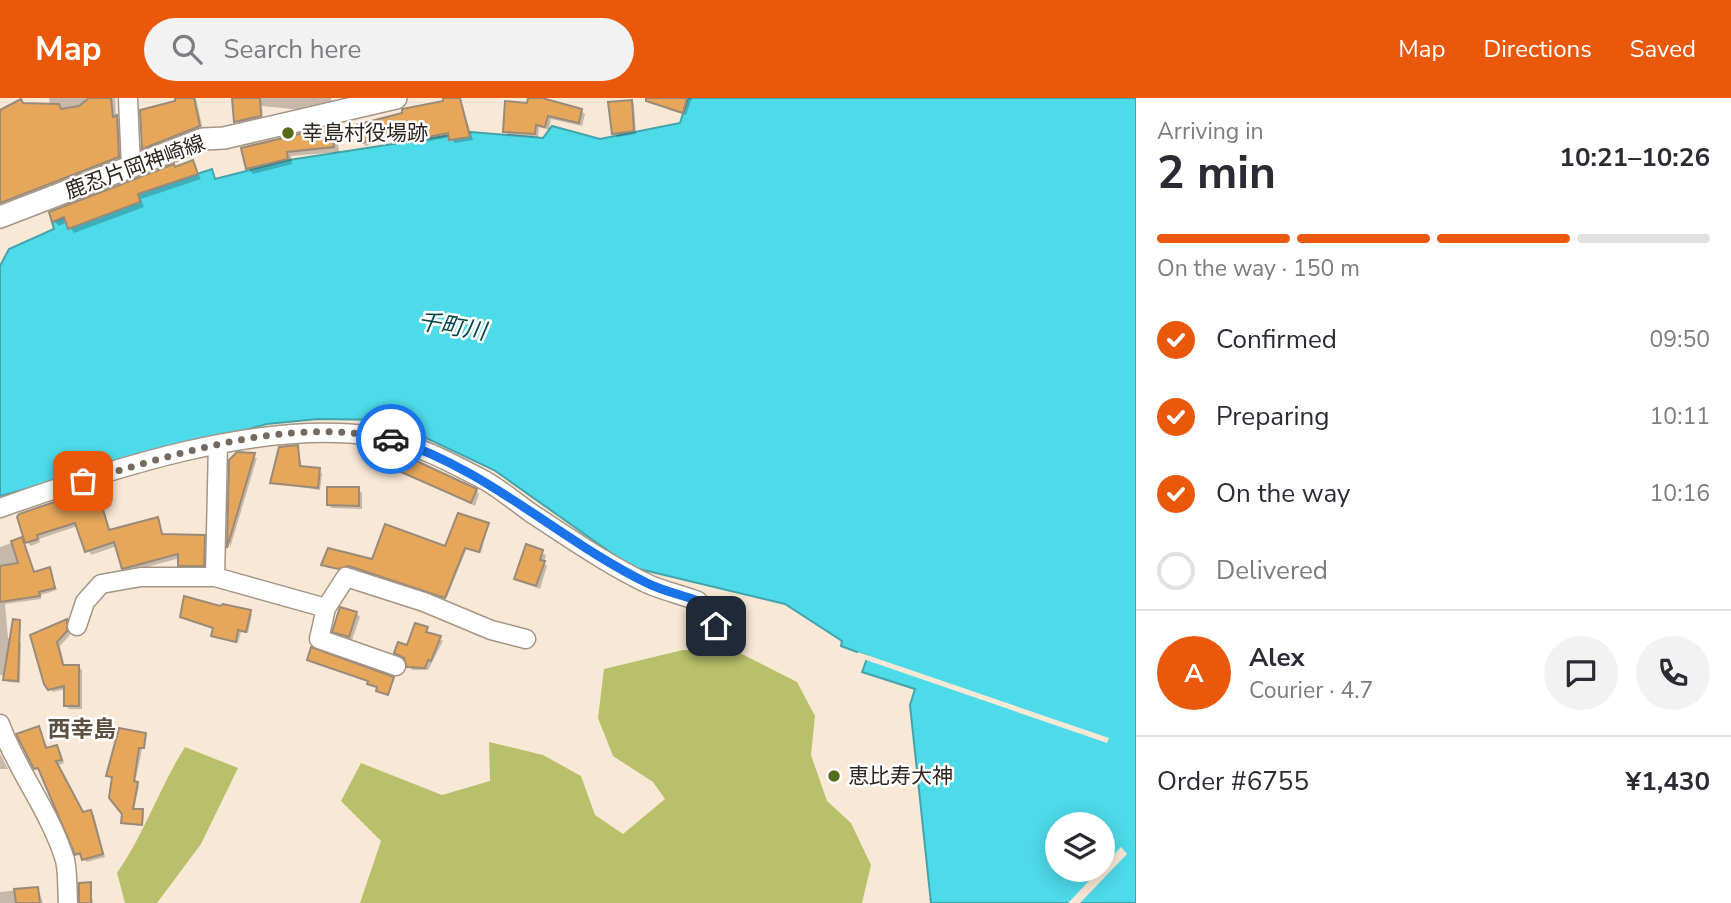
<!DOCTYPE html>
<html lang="en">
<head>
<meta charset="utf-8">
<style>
	:root { --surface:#fff; --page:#f2f2f3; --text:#2b2b33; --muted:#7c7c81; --line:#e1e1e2; --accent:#ea580c }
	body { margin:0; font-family:"Nunito Sans","Noto Sans JP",sans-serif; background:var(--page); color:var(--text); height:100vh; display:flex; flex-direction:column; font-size:26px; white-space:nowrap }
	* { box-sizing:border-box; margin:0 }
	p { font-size:23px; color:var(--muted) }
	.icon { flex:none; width:38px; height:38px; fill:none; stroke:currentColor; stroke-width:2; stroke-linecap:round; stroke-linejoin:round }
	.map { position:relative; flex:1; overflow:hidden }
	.sheet { display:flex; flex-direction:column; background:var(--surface); width:595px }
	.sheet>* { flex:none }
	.controls { position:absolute; left:1045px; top:714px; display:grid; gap:14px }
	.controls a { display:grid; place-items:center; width:70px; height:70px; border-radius:50%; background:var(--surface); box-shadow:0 4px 18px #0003; font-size:35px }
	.pin { position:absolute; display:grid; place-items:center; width:60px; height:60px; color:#fff; margin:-30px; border-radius:14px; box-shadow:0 4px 10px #0006 }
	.courier { position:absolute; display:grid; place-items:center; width:70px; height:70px; margin:-35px; border:5px solid #1a73e8; border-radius:50%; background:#fff; color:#222; box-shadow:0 2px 9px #0007 }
	.overview em { font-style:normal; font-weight:700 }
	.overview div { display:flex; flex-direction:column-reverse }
	.overview { display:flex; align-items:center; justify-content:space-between; height:119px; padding:0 21px }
	h1 { font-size:46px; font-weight:700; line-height:52px }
	.bar { display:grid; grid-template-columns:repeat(4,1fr); gap:10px 7px; align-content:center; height:84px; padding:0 21px }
	.bar i { height:9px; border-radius:5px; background:var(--line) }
	.bar .selected { background:var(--accent) }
	.bar p { grid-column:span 4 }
	.line { display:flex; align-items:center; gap:18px; padding:0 21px; border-top:2px solid var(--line) }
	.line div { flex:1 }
	.round { display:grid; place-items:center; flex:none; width:74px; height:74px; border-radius:37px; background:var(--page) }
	ol { padding:0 21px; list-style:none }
	li { display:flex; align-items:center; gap:21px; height:77px }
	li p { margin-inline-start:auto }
	li .icon { padding:7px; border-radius:50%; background:var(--accent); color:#fff; stroke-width:4 }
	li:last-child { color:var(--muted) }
	li i { width:38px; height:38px; border:4px solid var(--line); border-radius:50% }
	header { display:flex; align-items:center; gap:42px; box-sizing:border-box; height:98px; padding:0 35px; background:var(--accent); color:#fff }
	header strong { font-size:33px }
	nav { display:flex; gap:38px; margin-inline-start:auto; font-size:24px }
	.search { width:490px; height:63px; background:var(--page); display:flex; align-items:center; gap:18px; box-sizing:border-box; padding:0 24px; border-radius:38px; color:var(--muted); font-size:26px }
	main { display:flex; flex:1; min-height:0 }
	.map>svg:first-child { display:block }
	.green { fill:#b8c06b }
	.water { fill:#4ddae9; stroke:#43a4ac; stroke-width:2; fill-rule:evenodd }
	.pier { fill:#f9e8d5 }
	.shadow { fill:#0003 }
	.building { fill:#e7a75b; stroke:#9a8a79; stroke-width:2 }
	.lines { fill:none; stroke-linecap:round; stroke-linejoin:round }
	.minor-casing { stroke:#a59584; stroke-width:21 }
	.major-casing { stroke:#a59584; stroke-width:24 }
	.minor { stroke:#fff; stroke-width:18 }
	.major { stroke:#fff; stroke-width:21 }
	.done { stroke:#746a5f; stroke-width:7; stroke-dasharray:0 12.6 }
	.route { stroke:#1a73e8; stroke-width:9 }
	.poi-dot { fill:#576b19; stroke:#fff; stroke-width:2.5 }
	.labels { text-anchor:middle; stroke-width:5; stroke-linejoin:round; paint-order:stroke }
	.poi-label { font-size:21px; fill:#2d261f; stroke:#fff; text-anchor:start }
	.street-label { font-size:21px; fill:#2d261f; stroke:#fff }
	.water-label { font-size:23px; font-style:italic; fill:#02454b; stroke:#fff }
	.neighbourhood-label { font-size:23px; font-weight:bold; fill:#5d4f3f; stroke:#fff }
</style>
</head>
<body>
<header>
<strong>Map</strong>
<div class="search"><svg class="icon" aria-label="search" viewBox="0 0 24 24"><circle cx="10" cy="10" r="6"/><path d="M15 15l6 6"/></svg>Search here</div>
<nav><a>Map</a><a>Directions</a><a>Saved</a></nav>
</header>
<main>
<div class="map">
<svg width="1136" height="805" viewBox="0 0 1136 805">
	<rect width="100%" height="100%" fill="#f9e8d5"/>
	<!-- green -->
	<path class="green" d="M683 552 736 553 797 584 815 618 811 657 827 703 851 725 871 767 862 805H360L381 743 341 703 361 665 442 697 490 683 489 644 543 657 581 678 595 717 623 736 665 701 653 684 613 658 598 620 604 571Z
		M185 649 238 670 201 746 157 805H125L117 775C145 735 159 690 185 649Z"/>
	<!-- water -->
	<path class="water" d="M688 0H1136V805H931L910 607 915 591 862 574 868 558 841 548 842 543 785 506 631 469 494 372 388 322 318 321 267 326 0 398V168L9 151 54 131 52 124 212 71 215 81 289 62 471 34 543 40 552 28 600 41 680 25ZM1057 726H1102V772H1057Z"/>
	<!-- pier -->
	<path class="pier" d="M858 554 1109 640 1107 645 863 561 857 558Z
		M1121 749 1127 756 1080 805H1068Z"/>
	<!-- shadow -->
	<path class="shadow" d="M49 0H115L116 19 122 24 123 64 0 111V14L24 7 50 9Z
		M177 0H196L203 32 147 53 143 50 177 5Z
		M234 0H331L332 5 302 12 262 8 263 21 239 27 236 23Z
		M460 0 473 42 455 45 450 39 415 46 409 36 366 48 362 44 403 16Z
		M530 0 581 13 585 16 582 28 551 21 549 32 539 29 538 39 508 37 505 33 528 7Z
		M667 0H692L686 17 669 12 665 8Z
		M631 3 634 7 636 36 617 39 614 35Z
		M331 30 337 35 339 54 291 58 292 66 253 76 248 70Z
		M192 65 201 81 141 101 144 109 74 135 67 124 59 128 54 123Z
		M298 349 302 370 322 375 320 392 272 385Z
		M237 356 257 360 230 450 231 363Z
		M403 374 476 392 479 396 475 408Z
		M104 389 112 407 104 412 111 434 157 421 164 437 204 439 208 442 207 471H183L180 460 128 474 117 448 91 457 78 428 39 441 40 444 31 448 27 444Z
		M358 391 362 395V411L332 410 328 407Z
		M488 427 481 455 467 450 447 499 353 469 341 472 323 466 373 463 446 450Z
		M22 441 35 475 49 471 57 492 41 497V501L5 506 8 540 21 545 20 585 8 584 5 578 0 577V449Z
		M527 449 546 457 544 465 547 468 540 491 516 480Z
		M220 510 252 516 248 535 241 534 238 545 215 540 214 531 182 519Z
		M356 515 360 519 352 542 334 533Z
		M67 523 70 537 60 548 65 569H79L82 572V611H69L65 607 66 591 53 594 41 575Z
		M427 531 429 536 443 543 428 572H412L406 561 396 555 408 549Z
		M38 630 48 651 56 649 60 653 64 665 59 667 84 716 91 714 94 717 105 759 87 764 77 756 41 673 35 670Z
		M145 637 135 685 139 687 134 712 144 715 143 728 124 726 114 680 108 677Z
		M0 656 1 657 8 671H0Z
		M90 786 93 805H81Z
		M38 790 43 805H0V794Z"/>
	<!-- building -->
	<path class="building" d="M89 0H111L113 19 117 17 119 59 0 105V12L21 1 23 5 59 6 61 11 79 8Z
		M175 0H194L200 28 142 51 140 12 175 3Z
		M232 0H260L261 18 234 24Z
		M443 0H460L470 39 449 42 448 35 409 43 407 32 361 45 356 27 402 15V11L443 3Z
		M528 0H542L582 11 579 25 548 18 545 29 536 27 535 36 503 34 505 3 527 5Z
		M646 0H687L683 15 646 3Z
		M632 2 634 33 612 36 608 4Z
		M332 28 334 49 287 54 288 61 246 71 241 50Z
		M193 62 198 76 138 96 140 104 68 131 64 119 52 124 49 114 174 66 175 69Z
		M298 347 300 368 320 370 318 390 270 385 279 349Z
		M237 354 255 355 227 450 229 362Z
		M408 359 477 391 471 405 401 374Z
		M104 387 109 403 102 408 109 432 158 419 162 436 205 437 204 468H178V456L122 471 114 444 85 454 75 425 37 437 38 441 25 445 17 419 19 416Z
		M327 389H359V408L327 407Z
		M458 415 489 425 479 454 465 450 445 500 349 468 338 471 321 467 328 450 372 461 385 426 445 448Z
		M22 439 34 474 50 469 55 490 39 494 40 498 0 504V468L18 465 11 443Z
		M526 446 543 452 540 462 545 463 536 488 514 481Z
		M184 498 220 508 223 506 251 512 246 534 238 532 236 544 211 538 213 530 180 519Z
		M340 509 357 514 349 539 332 534Z
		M13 521 20 522 18 583 3 582Z
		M67 521V533L57 544 63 567H79V608H64V588L48 592 44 586 30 537Z
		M415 525 428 529 426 534 441 538 431 563 428 562 425 570 407 569 404 560 394 555 398 544 407 547Z
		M311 549 394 579 388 597 376 593 377 589 367 586 368 583 307 562Z
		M39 628 46 650 57 647 62 662 56 663 83 714 91 712 103 756 82 762 80 755 75 757 38 670 34 671 16 636Z
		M119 630 146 635 144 650H139L134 683 138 684 133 711H143L142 727 121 725 122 716 109 700 112 679 106 678Z
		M91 784V805H79V785Z
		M38 789 40 805H16L14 791Z"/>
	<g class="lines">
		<!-- minor casing -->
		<g class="minor-casing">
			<path id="minor" d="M128 0 131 69
				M0 410C107 372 260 321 373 338 411 343 452 365 486 383 503 393 518 406 534 417 571 441 608 467 648 486 664 493 682 497 698 503L709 525 716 528
				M215 479 218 346
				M77 528 85 504 101 486 141 479H215L326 510
				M396 568 319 541 326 510 346 479 424 504 491 532 526 541
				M0 626C17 673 50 713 65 762 68 775 67 791 68 805"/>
		</g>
		<!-- major casing -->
		<g class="major-casing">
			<path id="major" d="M0 119 203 41 224 40 396 0"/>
		</g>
		<!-- minor -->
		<use href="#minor" class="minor"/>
		<!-- major -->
		<use href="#major" class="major"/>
	</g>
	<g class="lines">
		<!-- done -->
		<path class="done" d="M83 383C182 355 287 318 391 341"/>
		<!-- route -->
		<path class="route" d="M391 341C487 370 559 442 647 485 663 493 682 497 698 503L709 525 716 528"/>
	</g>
	<!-- markers -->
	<g class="poi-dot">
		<circle cx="288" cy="35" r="7"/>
		<circle cx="834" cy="678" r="7"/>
	</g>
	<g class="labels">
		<!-- poi labels -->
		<g class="poi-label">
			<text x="302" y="42">幸島村役場跡</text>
			<text x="848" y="685">恵比寿大神</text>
		</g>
		<!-- street labels -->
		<g class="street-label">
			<text transform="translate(135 69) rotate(-20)" y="7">鹿忍片岡神崎線</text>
		</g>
		<!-- water labels -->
		<g class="water-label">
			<text transform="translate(452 228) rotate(9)" y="8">千町川</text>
		</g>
		<!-- neighbourhood labels -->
		<g class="neighbourhood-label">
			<text x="82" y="639">西幸島</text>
		</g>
	</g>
</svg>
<div class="controls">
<a><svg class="icon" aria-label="layers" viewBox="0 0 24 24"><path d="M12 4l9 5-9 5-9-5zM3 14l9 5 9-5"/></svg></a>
</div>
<div class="pin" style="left:83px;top:383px;background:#ea580c"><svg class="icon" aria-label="bag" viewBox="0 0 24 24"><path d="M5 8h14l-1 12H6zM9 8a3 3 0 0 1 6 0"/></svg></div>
<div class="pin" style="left:716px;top:528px;background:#1f2937"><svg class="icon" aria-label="home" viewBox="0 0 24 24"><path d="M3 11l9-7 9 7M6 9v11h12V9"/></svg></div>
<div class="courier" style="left:391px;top:341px"><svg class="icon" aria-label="car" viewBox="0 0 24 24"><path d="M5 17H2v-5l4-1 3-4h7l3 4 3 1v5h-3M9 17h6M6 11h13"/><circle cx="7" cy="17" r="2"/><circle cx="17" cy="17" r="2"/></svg></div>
</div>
<section class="sheet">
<div class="overview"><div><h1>2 min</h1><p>Arriving in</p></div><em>10:21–10:26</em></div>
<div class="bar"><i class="selected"></i><i class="selected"></i><i class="selected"></i><i></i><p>On the way · 150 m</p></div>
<ol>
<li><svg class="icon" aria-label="check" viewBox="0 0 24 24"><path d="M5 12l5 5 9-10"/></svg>Confirmed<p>09:50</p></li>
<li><svg class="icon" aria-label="check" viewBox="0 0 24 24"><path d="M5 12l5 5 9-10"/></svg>Preparing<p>10:11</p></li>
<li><svg class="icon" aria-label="check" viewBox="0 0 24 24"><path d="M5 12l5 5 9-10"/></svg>On the way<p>10:16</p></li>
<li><i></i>Delivered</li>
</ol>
<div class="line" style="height:126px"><b class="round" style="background:var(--accent);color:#fff">A</b><div><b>Alex</b><p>Courier · 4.7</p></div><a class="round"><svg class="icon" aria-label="chat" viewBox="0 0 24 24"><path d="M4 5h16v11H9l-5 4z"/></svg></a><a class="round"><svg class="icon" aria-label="phone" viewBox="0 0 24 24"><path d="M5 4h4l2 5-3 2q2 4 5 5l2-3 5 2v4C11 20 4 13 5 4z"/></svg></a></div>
<div class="line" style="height:91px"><div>Order #6755</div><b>¥1,430</b></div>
</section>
</main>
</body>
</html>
